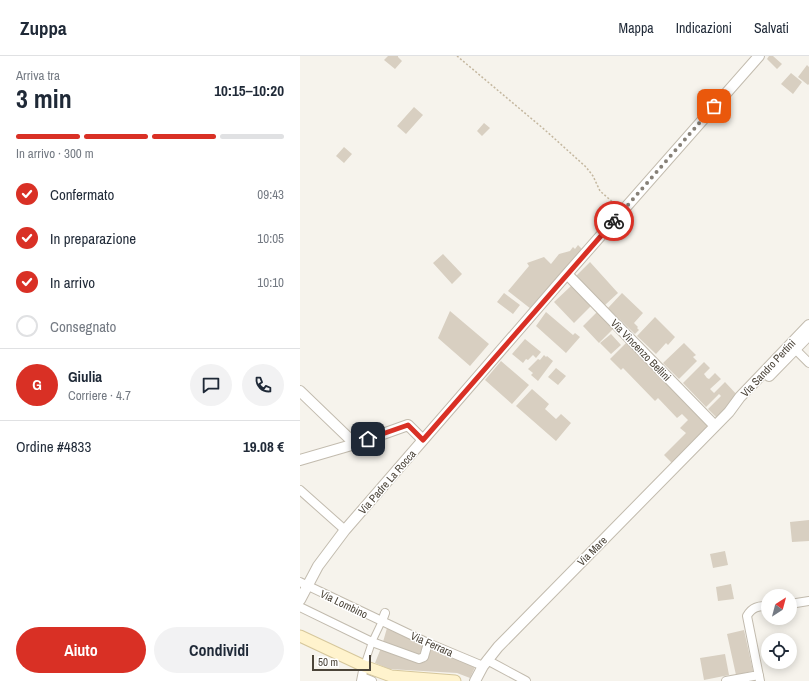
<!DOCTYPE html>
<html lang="it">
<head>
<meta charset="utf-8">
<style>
	:root { --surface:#fff; --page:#f2f2f3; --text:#1f2937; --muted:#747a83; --line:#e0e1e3; --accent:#d93025 }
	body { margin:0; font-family:"Archivo Narrow",sans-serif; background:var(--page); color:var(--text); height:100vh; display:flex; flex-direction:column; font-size:15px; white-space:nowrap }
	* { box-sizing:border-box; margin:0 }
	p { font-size:13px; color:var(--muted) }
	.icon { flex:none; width:22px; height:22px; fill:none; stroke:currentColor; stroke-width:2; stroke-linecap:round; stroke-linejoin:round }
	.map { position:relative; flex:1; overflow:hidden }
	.details { display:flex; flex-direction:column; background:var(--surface); width:300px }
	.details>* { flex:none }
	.needle { width:26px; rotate:36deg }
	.buttons { position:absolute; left:461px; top:533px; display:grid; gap:8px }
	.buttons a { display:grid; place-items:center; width:36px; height:36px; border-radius:50%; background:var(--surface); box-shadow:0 2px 10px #0003; font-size:20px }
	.scale { position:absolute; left:12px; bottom:10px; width:59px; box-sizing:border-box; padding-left:4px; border:2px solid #4b4439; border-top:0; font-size:11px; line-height:14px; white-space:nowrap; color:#4b4439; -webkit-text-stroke:3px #fff; paint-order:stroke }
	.pin { position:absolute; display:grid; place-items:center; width:34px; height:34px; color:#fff; margin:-17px; border-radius:8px; box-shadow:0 2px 6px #0006 }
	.courier { position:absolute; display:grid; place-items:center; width:40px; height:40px; margin:-20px; border:3px solid #d93025; border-radius:50%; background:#fff; color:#222; box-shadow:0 1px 5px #0007 }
	.head em { font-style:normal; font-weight:800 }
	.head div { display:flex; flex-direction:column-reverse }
	.head { display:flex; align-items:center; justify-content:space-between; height:68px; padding:0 16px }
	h1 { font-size:26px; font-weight:800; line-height:30px }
	.bar { display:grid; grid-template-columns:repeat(4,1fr); gap:6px 4px; align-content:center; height:48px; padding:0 16px }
	.bar i { height:5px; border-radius:3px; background:var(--line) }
	.bar .on { background:var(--accent) }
	.bar p { grid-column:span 4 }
	.line { display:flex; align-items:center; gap:10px; padding:0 16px; border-top:1px solid var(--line) }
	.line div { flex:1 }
	.round { display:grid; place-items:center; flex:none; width:42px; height:42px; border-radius:21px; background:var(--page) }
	ol { padding:0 16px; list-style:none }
	li { display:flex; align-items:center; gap:12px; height:44px }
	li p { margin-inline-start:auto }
	li .icon { padding:4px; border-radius:50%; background:var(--accent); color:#fff; stroke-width:4 }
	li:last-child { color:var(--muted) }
	li i { width:22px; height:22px; border:2px solid var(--line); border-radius:50% }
	.cta { display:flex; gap:8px; margin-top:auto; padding:8px 16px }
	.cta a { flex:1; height:46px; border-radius:24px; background:var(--accent); color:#fff; font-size:16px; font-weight:800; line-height:46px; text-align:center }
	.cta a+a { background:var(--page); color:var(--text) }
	header { display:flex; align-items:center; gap:24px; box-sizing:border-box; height:56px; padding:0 20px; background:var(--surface); border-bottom:1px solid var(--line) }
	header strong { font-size:19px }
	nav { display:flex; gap:22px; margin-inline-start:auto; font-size:14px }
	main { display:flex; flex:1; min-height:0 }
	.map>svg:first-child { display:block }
	.building { fill:#d8cfc1 }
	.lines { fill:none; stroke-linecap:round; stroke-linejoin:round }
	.pedestrian-casing { stroke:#c2bbae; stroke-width:8 }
	.minor-casing { stroke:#c2bbae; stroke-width:10 }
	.tertiary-casing { stroke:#c2bbae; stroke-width:12 }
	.secondary-casing { stroke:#d6c79b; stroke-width:13 }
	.path { stroke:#c4b79f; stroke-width:1.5; stroke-dasharray:2 2; stroke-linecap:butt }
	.pedestrian { stroke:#fff; stroke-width:6 }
	.minor { stroke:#fff; stroke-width:8 }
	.tertiary { stroke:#fff; stroke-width:10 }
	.secondary { stroke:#fff3cd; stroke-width:11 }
	.done { stroke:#878178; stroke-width:4; stroke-dasharray:0 7.2 }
	.route { stroke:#d93025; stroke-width:5 }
	.labels { text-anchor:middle; stroke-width:3; stroke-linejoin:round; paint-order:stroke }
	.street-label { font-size:11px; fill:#4b4439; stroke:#fff }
</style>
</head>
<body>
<header>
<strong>Zuppa</strong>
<nav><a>Mappa</a><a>Indicazioni</a><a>Salvati</a></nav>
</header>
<main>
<section class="details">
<div class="head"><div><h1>3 min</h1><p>Arriva tra</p></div><em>10:15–10:20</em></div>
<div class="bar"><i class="on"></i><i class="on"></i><i class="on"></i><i></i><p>In arrivo · 300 m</p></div>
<ol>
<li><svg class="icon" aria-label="check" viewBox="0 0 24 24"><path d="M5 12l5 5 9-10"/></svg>Confermato<p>09:43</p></li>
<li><svg class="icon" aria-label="check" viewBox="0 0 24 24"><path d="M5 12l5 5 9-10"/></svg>In preparazione<p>10:05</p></li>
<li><svg class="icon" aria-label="check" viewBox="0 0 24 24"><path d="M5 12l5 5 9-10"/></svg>In arrivo<p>10:10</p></li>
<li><i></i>Consegnato</li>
</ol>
<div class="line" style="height:72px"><b class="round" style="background:var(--accent);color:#fff">G</b><div><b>Giulia</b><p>Corriere · 4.7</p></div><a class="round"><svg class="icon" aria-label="chat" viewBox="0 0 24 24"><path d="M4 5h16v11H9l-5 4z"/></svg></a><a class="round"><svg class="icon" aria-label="phone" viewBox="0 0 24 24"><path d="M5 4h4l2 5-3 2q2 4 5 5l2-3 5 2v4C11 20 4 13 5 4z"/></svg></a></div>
<div class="line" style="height:52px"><div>Ordine #4833</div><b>19.08 €</b></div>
<div class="cta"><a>Aiuto</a><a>Condividi</a></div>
</section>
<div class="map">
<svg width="509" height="625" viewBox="0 0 509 625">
	<rect width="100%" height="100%" fill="#f6f3ec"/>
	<!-- building -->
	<path class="building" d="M88 0H98V1L102 5 95 13 84 4Z
		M469 0H473L482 8 477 13 467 3Z
		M507 9 509 11V28L508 29 498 21Z
		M491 17 502 26 493 38 481 28Z
		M114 51 123 59 106 78 97 70Z
		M184 67 190 72 182 80 177 75Z
		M44 91 52 98 44 107 36 100Z
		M278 189 283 194 231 253 208 235 229 210 227 207 244 201 251 208 259 198 270 195 273 191 275 193Z
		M143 198 162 218 152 228 133 207Z
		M290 206 318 237 305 249 276 220Z
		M271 230 291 250 274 267 254 246Z
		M204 237 220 249 213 258 197 246Z
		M322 237 343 257 334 267 338 271 337 272 339 274 335 278 308 252Z
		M150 255 189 288 170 310 138 282Z
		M246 256 273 279 275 277 280 281 266 297 236 270Z
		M297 256 313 273 299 287 283 270Z
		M355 261 375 281 368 289 366 287 356 298 337 280Z
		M311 278 321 289 311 298 300 287Z
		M225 283 241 296 236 302 233 299 228 304 226 303 223 307 212 298Z
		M327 286 411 372 374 409 364 399 386 377 380 372 388 364 382 358 377 362 358 342 355 345 323 312 321 314 310 303Z
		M384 287 396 299 393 301 397 305 379 323 363 307Z
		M244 299 246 301 247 300 253 305 238 325 231 319 233 317 228 313 238 303 240 304Z
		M201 305 229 329 212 348 185 324Z
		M404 306 410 312 404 318 407 322 409 323 415 317 421 323 410 333 414 337 425 326 439 341 417 362 408 353 421 340 419 338 406 351 383 327Z
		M256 312 266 320 258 329 248 321Z
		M232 333 249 348 245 353 256 363 261 358 271 367 256 385 216 350Z
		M509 464V485L492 486 490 466Z
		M425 495 428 509 413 512 410 498Z
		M431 528 434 543 418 545 416 531Z
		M87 572 124 588 121 600 83 586Z
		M444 574 453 615 436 619 427 578Z
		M129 590 176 609 170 622 157 617 89 613 75 607 81 592 109 603 126 606Z
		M425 598 429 619 404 624 400 602Z"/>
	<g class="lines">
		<!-- pedestrian casing -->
		<g class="pedestrian-casing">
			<path id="pedestrian" d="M64 610 72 586 82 565"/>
		</g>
		<!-- minor casing -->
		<g class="minor-casing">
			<path id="minor" d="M491 289 509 307
				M0 434 45 474
				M0 526 128 587 183 610
				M490 548 509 545
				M0 551 72 586 119 603 124 601 128 587
				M82 565 85 557
				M187 604 226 625
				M62 621 72 625
				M61 625 64 610
				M426 625 459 619
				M460 625 447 560C452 551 458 550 468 550"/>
		</g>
		<!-- tertiary casing -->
		<g class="tertiary-casing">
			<path id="tertiary" d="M267 218 415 370
				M469 320 509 279
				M0 335 55 388
				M0 404 55 388 108 369 123 384
				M0 544 18 510 45 474 267 218 459 0
				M175 625 183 610 198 591 429 356 440 341 509 269"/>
		</g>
		<!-- secondary casing -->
		<g class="secondary-casing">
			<path id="secondary" d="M0 580 64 610 91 620 155 625"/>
		</g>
		<!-- path -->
		<path class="path" d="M157 0 245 74 286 111 293 120 300 135 316 149"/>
		<!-- pedestrian -->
		<use href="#pedestrian" class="pedestrian"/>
		<!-- minor -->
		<use href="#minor" class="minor"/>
		<!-- tertiary -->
		<use href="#tertiary" class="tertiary"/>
		<!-- secondary -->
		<use href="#secondary" class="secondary"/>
	</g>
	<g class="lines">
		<!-- done -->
		<path class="done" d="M314 165 414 50"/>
		<!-- route -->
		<path class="route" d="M68 383 108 369 123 384 314 165"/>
	</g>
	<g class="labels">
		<!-- street labels -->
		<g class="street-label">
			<text transform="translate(341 294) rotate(46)" y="4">Via Vincenzo Bellini</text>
			<text transform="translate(468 312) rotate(-47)" y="4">Via Sandro Pertini</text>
			<text transform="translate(87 426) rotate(-49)" y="4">Via Padre La Rocca</text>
			<text transform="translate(292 495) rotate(-45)" y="4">Via Mare</text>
			<text transform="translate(44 548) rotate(26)" y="4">Via Lombino</text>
			<text transform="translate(132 588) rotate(24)" y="4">Via Ferrara</text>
		</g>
	</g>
</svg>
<div class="buttons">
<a><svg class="needle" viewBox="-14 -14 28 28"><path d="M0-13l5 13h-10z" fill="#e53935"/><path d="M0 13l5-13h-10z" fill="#747a83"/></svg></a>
<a><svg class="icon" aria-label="locate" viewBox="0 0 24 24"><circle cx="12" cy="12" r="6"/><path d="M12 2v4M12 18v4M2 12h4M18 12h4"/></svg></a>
</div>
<div class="scale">50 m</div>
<div class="pin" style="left:414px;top:50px;background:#ea580c"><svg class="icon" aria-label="bag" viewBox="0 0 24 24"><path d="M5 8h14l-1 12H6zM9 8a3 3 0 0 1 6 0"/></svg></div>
<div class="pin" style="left:68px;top:383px;background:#1f2937"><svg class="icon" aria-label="home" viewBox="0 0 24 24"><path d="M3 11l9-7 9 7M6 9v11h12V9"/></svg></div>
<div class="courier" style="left:314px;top:165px"><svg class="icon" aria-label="bike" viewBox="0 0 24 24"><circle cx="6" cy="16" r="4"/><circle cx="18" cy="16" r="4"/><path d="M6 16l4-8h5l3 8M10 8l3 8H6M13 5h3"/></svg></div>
</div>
</main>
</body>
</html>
